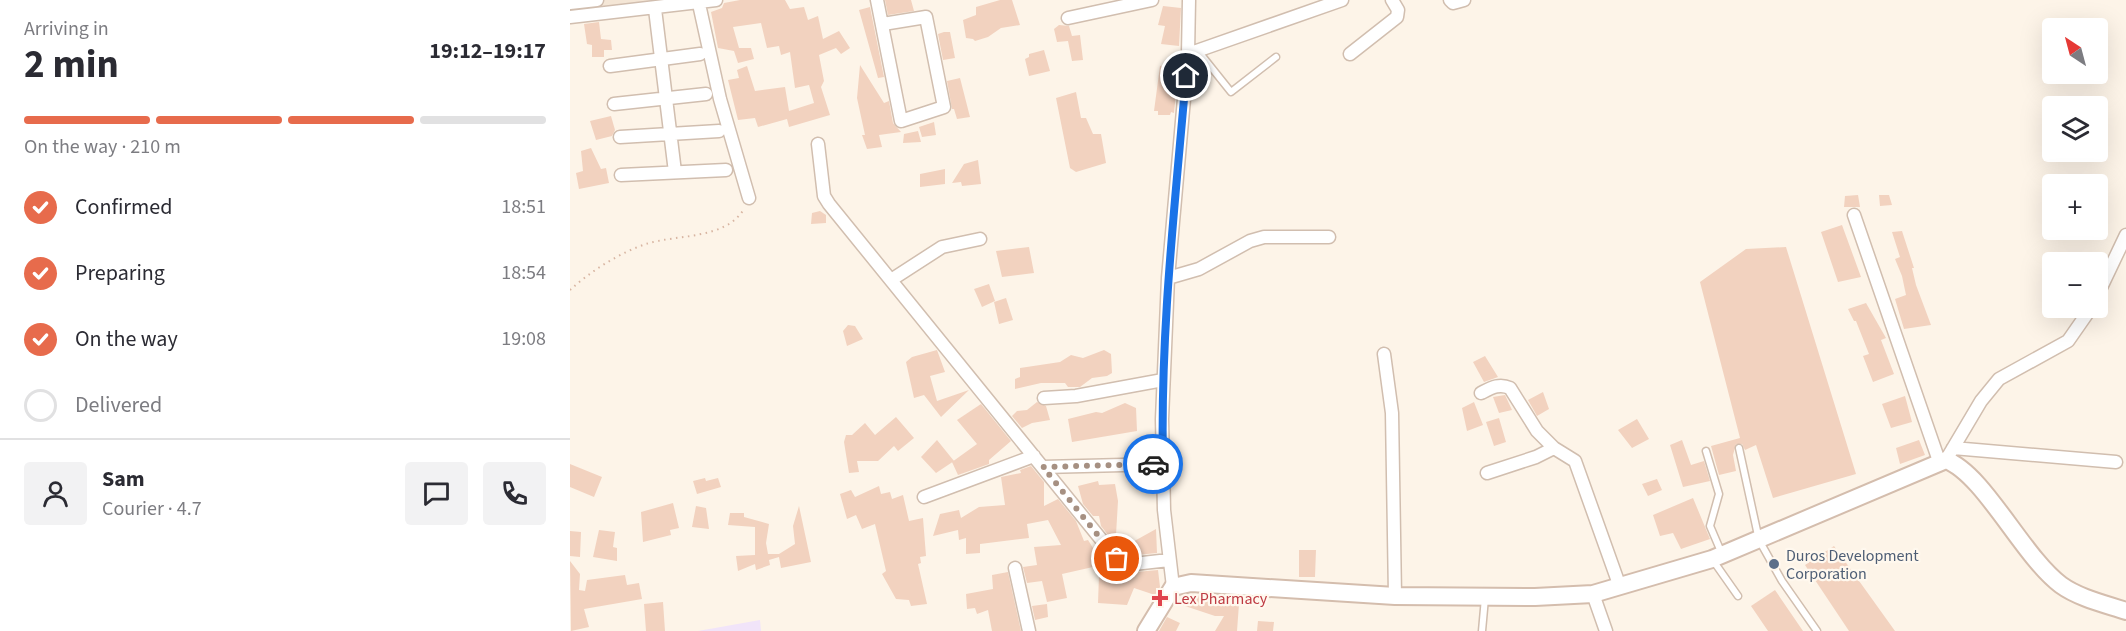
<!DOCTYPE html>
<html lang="en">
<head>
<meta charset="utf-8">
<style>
	:root { --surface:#fff; --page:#f2f2f3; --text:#2b2b33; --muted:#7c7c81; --line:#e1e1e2; --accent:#e76b4c }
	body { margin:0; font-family:"Source Sans 3",sans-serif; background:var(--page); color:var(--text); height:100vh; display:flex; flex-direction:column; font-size:22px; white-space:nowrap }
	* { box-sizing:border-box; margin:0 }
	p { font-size:20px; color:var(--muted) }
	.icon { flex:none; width:33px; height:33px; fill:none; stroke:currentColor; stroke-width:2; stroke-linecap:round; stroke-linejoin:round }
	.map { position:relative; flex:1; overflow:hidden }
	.panel { display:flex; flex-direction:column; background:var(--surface); width:570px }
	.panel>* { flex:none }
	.needle { width:39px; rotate:324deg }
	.fabs { position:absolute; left:1472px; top:18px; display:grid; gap:12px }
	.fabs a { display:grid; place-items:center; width:66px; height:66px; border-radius:6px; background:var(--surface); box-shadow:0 6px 24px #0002; font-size:30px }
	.pin { position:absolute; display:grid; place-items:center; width:51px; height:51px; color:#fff; margin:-26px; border:3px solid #fff; border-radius:50%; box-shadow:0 2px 6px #0007 }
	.courier { position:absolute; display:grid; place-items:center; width:60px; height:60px; margin:-30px; border:4px solid #1a73e8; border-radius:50%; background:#fff; color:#222; box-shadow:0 2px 8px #0007 }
	.headline em { font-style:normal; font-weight:700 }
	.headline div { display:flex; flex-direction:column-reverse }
	.headline { display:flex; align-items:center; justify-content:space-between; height:102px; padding:0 24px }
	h1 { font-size:39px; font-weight:700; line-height:45px }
	.bar { display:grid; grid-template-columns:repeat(4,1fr); gap:9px 6px; align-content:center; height:72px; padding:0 24px }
	.bar i { height:8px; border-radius:4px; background:var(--line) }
	.bar .current { background:var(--accent) }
	.bar p { grid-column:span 4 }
	.line { display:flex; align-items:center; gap:15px; padding:0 24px; border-top:2px solid var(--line) }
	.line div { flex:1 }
	.round { display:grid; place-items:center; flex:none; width:63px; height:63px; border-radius:6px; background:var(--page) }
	ol { padding:0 24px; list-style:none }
	li { display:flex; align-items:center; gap:18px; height:66px }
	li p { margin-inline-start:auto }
	li .icon { padding:6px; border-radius:50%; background:var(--accent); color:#fff; stroke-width:4 }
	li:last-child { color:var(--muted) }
	li i { width:33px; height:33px; border:3px solid var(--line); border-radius:50% }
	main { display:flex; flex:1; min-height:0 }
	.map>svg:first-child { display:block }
	.residential { fill:#f4e6d6 }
	.education { fill:#f1e4f9 }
	.building { fill:#f2d2bf }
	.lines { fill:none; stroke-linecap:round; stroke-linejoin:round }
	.lane-casing { stroke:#d1beaf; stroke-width:9 }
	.street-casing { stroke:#d1beaf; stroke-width:15 }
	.secondary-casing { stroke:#d4bdad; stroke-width:20 }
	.path { stroke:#d8b5a2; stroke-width:2; stroke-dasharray:1.5 4.5; stroke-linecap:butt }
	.lane { stroke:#fff; stroke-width:6 }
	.street { stroke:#fff; stroke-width:12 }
	.secondary { stroke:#fff; stroke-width:16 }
	.done { stroke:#a69082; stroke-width:6; stroke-dasharray:0 10.8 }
	.route { stroke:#1a73e8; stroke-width:8 }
	.service-dot { fill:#5c6f8a; stroke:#fff8ee; stroke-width:2 }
	.health-dot { fill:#e0444e; stroke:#fff8ee; stroke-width:2 }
	.labels { text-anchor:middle; stroke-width:4.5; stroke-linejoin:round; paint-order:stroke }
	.service-label { font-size:16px; fill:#4e5e75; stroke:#fff8ee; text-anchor:start }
	.health-label { font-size:16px; fill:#be3a42; stroke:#fff8ee; text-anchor:start }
</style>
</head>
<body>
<main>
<section class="panel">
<div class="headline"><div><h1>2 min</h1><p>Arriving in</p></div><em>19:12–19:17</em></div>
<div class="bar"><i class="current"></i><i class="current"></i><i class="current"></i><i></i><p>On the way · 210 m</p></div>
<ol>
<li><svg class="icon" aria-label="check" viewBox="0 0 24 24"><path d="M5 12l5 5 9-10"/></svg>Confirmed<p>18:51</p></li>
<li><svg class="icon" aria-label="check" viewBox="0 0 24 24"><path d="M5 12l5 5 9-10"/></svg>Preparing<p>18:54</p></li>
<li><svg class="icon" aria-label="check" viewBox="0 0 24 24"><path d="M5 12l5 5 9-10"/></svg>On the way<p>19:08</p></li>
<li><i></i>Delivered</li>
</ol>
<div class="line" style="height:108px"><a class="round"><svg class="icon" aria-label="person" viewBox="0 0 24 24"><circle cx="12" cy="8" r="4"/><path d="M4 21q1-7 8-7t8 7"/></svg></a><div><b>Sam</b><p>Courier · 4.7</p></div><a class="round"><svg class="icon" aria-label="chat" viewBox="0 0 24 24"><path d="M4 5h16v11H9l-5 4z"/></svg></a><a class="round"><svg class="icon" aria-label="phone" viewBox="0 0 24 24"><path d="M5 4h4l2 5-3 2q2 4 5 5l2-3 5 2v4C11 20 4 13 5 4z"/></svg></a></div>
</section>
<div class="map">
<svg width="1556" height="631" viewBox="0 0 1556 631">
	<rect width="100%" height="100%" fill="#fdf4e8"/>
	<!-- residential -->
	<path class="residential" d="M0 0H96L0 11Z"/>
	<!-- education -->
	<path class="education" d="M190 620 191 631H128Z"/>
	<!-- building -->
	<path class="building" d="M170 0H215L220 9 234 7 238 20 248 16 253 39 269 31 280 48 271 54 266 48 249 55 254 81 251 87 260 115 219 127 217 119 188 127 185 118 168 120 158 80 169 78 167 70 177 66 185 91 215 87 219 111 244 103 239 85 225 88 220 52 211 55 209 46 197 48 191 23 163 27 169 48H181L184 59 168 63 164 51 148 48 141 12 152 8 154 3Z
		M315 0H341L344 11 318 15Z
		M430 0H442L450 25 431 28 418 37 405 41 403 39 396 38 393 20 406 15V7Z
		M593 6 611 8 609 46 591 44 595 26 588 25Z
		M300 7 314 77 308 78 289 10Z
		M29 22 31 39 41 40 42 50H34V57H22V45L17 44 14 24Z
		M489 25 499 26 502 36 510 35 513 60 502 61 498 41 487 42 484 29Z
		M374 32H380L385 58 373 60 368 34Z
		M474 50 480 71 459 76 455 59 459 57V54Z
		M609 63 604 113 601 112 600 115H588V111H584L590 66Z
		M290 65 314 103 319 101 323 123 331 132 309 135 312 147 297 149 292 135H295L287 98Z
		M390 78 400 117 387 119 384 109H382L377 81Z
		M506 92 511 118H516L523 134H531L536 163 506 172 500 168 486 98Z
		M41 116 45 130 42 136 26 140 20 121Z
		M364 122 366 135 352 137 349 127Z
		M348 131 351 142 333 143 334 134Z
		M21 148 31 169 36 168 39 183 9 189 6 173 13 171 11 151Z
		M408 160 411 184 392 186 391 182 382 183 394 164Z
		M375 169V184L350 187V174Z
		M1288 195 1290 207H1274L1275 196Z
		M1309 195H1319L1322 205 1310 206Z
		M250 211 256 215V223L241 224 242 213Z
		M1272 225 1291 277 1268 282 1251 232Z
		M1332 231 1344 268H1342L1346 285 1361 325 1334 329 1325 299 1336 295 1332 276 1325 259 1330 257 1322 232Z
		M459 247 464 273 432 277 426 251Z
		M1216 247 1286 474 1203 498 1186 445 1175 450 1172 444H1166L1163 455 1166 471 1149 475 1141 446 1170 438 1130 282 1176 249Z
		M419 284 425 301 412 307 404 289Z
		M436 298 443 320 429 324 424 302Z
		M1296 303 1316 338 1311 340 1324 374 1303 382 1293 356 1299 354 1286 321H1284L1278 309Z
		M278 325 285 326 293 339 277 346 273 331Z
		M367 350 375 372 360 376 367 401 399 390 371 417 354 395 344 398 336 362 342 357Z
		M534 350 541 354 542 373 537 376 522 378 510 387H498L495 383H471L445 389V379L450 377V368L490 362 501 355 513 358Z
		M915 356 928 377 914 382 903 362Z
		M973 392 979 409 967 416 958 400Z
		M935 395 942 410 929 413 923 397Z
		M1335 396 1342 422 1321 428 1312 404Z
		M467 402 476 406 480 420 462 423 452 428 442 416 447 411 457 410Z
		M904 402 913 425 897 431 892 408Z
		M555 403 566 408 567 431 502 442 498 419 526 412 532 413Z
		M411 404 441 441 419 460V464L388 475 382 462 407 444 387 420Z
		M326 417 344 438 328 451 324 446 308 461H287L289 472 279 473 274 442 276 435H282L295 423 305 435Z
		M929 418 936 442 924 446 916 422Z
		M1067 419 1079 439 1062 448 1048 430Z
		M367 440 384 461 366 473 351 457Z
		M1112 440 1121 465 1134 461 1140 481 1113 487 1100 445Z
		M1349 440 1355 455 1330 464 1326 448Z
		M0 464 32 477 24 497 0 487Z
		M461 466 474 482V506L488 499 506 521 514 541 518 540 528 556 532 554 542 566 555 573 588 570 590 587 585 595 564 588 557 605 528 603 529 575 523 567 492 574 497 598 477 602 472 581 457 583 453 567 467 565 464 547 491 545 478 520 457 524 459 538 410 544V553L396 554V538L389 540 388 530 363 536 370 514 389 510 391 518 409 507 435 505 431 477 451 473 450 470Z
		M135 478 136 481 148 478 151 487 127 494 123 481Z
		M1087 479 1092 490 1078 496 1072 484Z
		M528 481 529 485 545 484 548 501 546 535H538L531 526 529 516H523L513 504 508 486Z
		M309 486 311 494 320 492 322 499 333 495 339 521 353 518 356 556 350 557 351 563 348 564 357 604 341 606 339 600 326 599 312 574 316 571 305 524 292 529 286 515 277 519 270 494 281 490 285 497Z
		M1123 498 1140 539 1111 549 1103 533 1090 536 1083 515Z
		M103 503 109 528 100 530 101 535 73 542 71 512Z
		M126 506 136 508 139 529 122 527Z
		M229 506 241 562 211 568 209 557 199 560 200 565 186 570 185 564 168 571 166 556 185 555V527L158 525 160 513H174V517L199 524 196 543 198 554H209L225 544 223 526Z
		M586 529 587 553 557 556 550 549Z
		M29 530 45 532 43 547 47 548V561L23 557Z
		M0 531 11 532 10 557 0 556Z
		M1264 546 1325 631H1279L1235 565Z
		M729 550H746L745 577H729Z
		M0 561 10 574 9 590 15 591 17 580 55 575 57 585 69 583 72 599 14 609 19 627 1 631Z
		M438 572 451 631H422L418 610 407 614 405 608 397 609 396 594 423 589 422 575Z
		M1205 590 1233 631H1198L1181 606Z
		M621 594 639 598 638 602 669 604 667 631H645L654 616H645L609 604 615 595Z
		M93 602 95 631H76L74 604Z
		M477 604 478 617 465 620 462 606Z
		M597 617 610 623 606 631H589Z
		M688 621 704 622 703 631H687Z"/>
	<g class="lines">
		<!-- lane casing -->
		<g class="lane-casing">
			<path id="lane" d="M629 52 661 92 706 57
				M1169 448 1189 540 1212 581 1247 631
				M1136 451 1149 494 1140 526 1152 554
				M1142 559 1168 596
				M912 631 915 598"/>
		</g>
		<!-- street casing -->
		<g class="street-casing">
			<path id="street" d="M307 0 331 121 374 107 356 17 313 24
				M880 0 883 3 894 0
				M0 3 27 0
				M129 4 150 99 179 198
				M85 9 105 172
				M0 17 146 0
				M498 18 582 0
				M618 54 772 0
				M780 54 827 17 828 10 822 0
				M40 66 130 54
				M44 104 136 94
				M50 137 149 131
				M248 144 254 196 259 204 547 559 555 565 599 560
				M51 175 156 170
				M1284 215 1369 461
				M598 278 629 269 680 241 694 237H759
				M321 280 372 247 410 239
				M1527 296 1556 235
				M814 354 822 413 825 596
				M911 393C921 388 929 383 940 388L967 431 984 448 1005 461 1050 587
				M474 398 506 396 593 380
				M1383 448 1546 462
				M1376 460 1411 401 1429 379 1498 341 1521 308
				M473 467 593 464
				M917 473 966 457 984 448
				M354 497 464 456
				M445 568 459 631
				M603 587 594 510 592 419 598 278 618 54 619 0
				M1023 594 1036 631"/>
		</g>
		<!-- secondary casing -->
		<g class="secondary-casing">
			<path id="secondary" d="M576 631 603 587 621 583 825 596 965 597 1023 594 1142 559 1376 460C1414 474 1453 557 1491 585 1509 598 1535 604 1556 611"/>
		</g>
		<!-- path -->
		<path class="path" d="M0 290C21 271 49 253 76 244 107 234 155 240 174 209"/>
		<!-- lane -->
		<use href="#lane" class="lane"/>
		<!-- street -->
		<use href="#street" class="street"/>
		<!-- secondary -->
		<use href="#secondary" class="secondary"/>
	</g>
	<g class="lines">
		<!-- done -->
		<path class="done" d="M547 559 473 467 583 464"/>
		<!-- route -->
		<path class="route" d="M583 464H593C590 334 605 205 616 76"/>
	</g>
	<!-- markers -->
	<circle class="service-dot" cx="1204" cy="564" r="6"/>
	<path class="health-dot" d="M587 589h6v6h6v6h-6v6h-6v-6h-6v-6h6z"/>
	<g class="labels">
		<!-- service labels -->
		<g class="service-label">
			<text x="1216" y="561">Duros Development<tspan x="1216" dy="18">Corporation</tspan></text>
		</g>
		<!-- health labels -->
		<g class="health-label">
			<text x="604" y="604">Lex Pharmacy</text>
		</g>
	</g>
</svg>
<div class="fabs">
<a><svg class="needle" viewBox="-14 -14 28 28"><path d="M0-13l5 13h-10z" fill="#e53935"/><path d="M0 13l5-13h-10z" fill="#7c7c81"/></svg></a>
<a><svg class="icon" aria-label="layers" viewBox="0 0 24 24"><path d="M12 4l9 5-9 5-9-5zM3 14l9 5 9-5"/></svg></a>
<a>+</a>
<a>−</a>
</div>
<div class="pin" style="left:547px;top:559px;background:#ea580c"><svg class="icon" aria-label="bag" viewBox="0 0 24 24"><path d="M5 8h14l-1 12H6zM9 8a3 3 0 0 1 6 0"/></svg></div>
<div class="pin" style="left:616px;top:76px;background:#1f2937"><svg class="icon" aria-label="home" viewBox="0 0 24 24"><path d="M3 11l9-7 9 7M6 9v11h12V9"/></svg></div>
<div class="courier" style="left:583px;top:464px"><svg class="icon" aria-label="car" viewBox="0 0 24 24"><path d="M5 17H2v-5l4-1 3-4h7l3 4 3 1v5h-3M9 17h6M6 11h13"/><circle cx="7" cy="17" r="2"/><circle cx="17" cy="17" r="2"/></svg></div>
</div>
</main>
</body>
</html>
